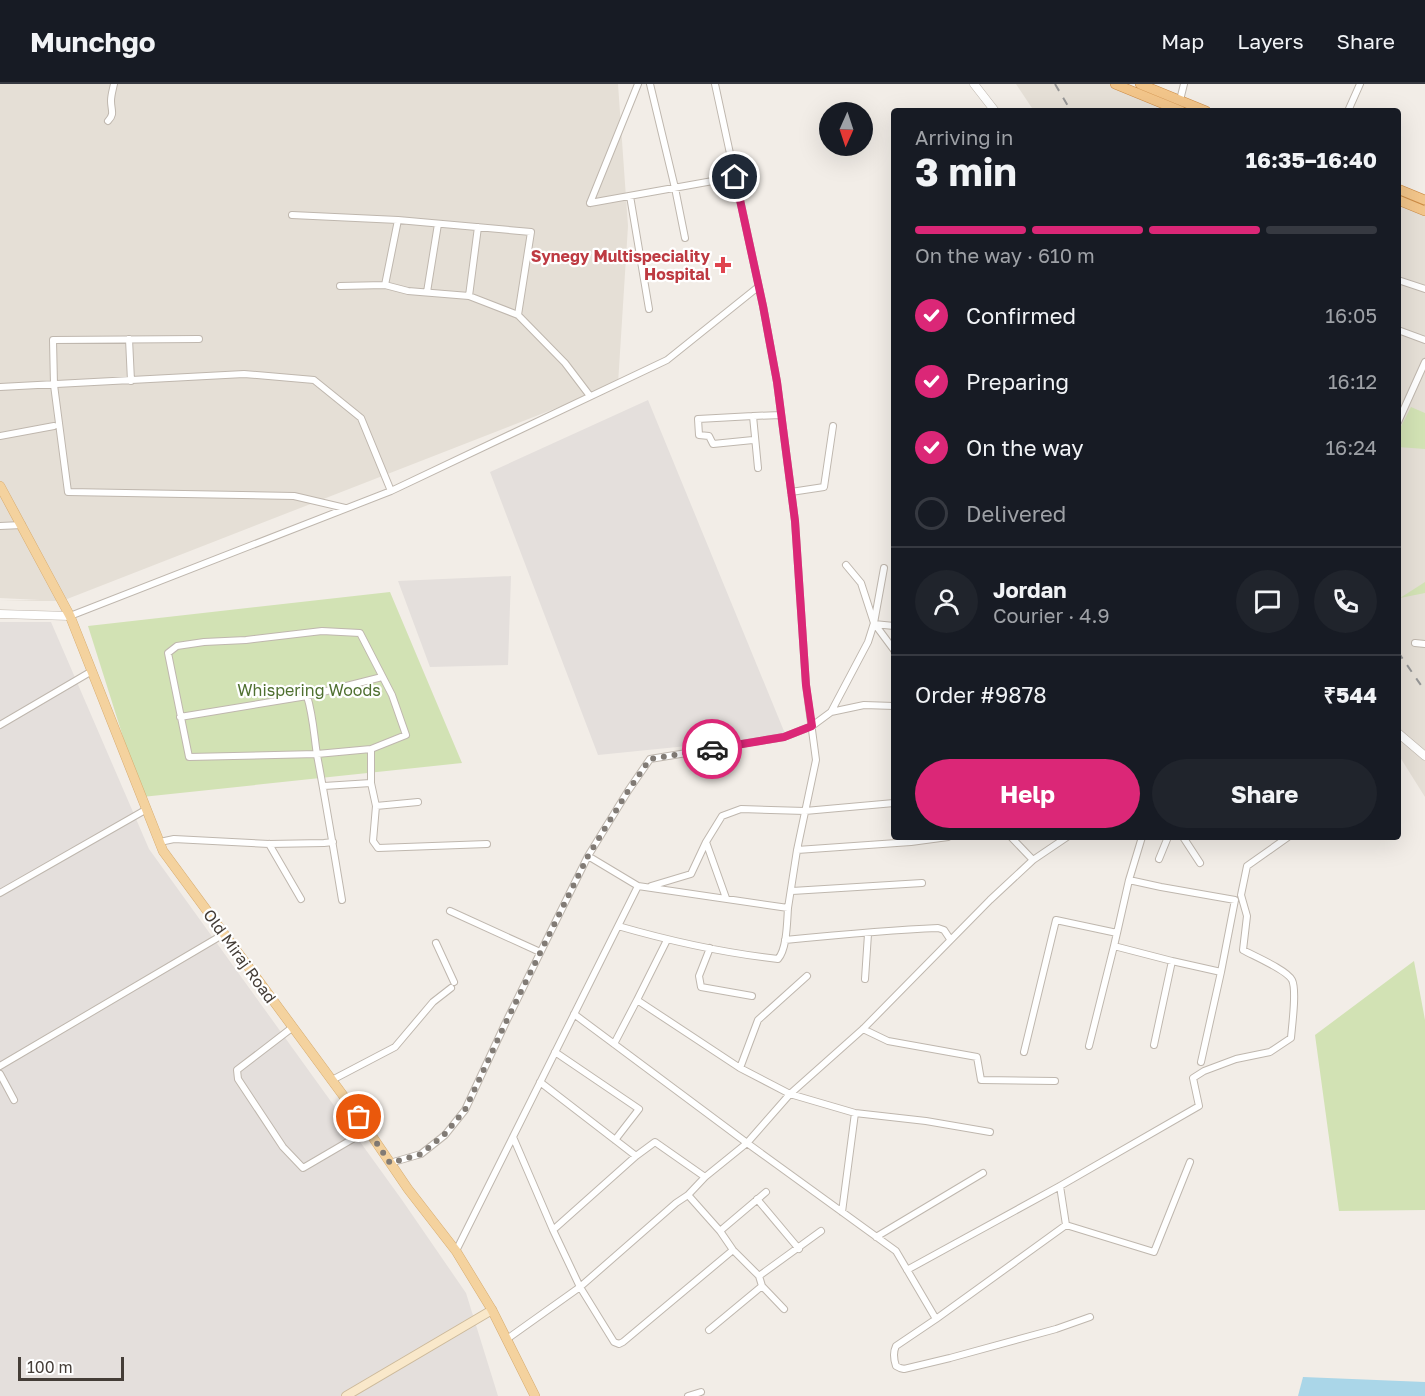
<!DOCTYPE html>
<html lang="en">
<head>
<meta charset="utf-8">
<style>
	:root { --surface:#171b24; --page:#20242c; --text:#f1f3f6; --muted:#9ea1a6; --line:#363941; --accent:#db2777 }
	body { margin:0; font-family:"Golos Text",sans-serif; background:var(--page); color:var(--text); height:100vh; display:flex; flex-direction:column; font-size:22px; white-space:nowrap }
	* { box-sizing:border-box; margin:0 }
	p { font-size:20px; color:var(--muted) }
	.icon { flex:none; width:33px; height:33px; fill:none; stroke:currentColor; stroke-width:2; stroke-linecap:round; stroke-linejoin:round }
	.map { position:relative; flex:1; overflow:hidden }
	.sheet { position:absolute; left:891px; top:24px; width:510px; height:732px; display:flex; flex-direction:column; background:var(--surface); border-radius:6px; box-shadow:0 6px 24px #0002 }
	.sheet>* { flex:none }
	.needle { width:39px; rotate:183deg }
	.controls { position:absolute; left:819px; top:18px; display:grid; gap:12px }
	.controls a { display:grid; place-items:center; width:54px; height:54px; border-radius:50%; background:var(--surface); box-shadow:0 6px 24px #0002; font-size:30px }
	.scale { position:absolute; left:18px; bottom:15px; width:106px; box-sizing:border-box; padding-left:6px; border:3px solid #443d37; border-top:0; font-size:16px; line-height:21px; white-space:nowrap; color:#443d37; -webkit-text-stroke:4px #fff; paint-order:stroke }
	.pin { position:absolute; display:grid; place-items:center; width:51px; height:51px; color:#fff; margin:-26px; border:3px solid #fff; border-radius:50%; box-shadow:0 2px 6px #0007 }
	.courier { position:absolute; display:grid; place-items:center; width:60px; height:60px; margin:-30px; border:4px solid #db2777; border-radius:50%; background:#fff; color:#222; box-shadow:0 2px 8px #0007 }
	.summary em { font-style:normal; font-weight:700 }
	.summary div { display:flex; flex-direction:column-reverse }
	.summary { display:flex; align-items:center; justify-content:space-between; height:102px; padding:0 24px }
	h1 { font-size:39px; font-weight:700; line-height:45px }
	.bar { display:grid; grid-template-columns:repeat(4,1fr); gap:9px 6px; align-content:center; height:72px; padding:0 24px }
	.bar i { height:8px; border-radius:4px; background:var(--line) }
	.bar .selected { background:var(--accent) }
	.bar p { grid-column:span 4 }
	.line { display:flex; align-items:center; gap:15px; padding:0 24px; border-top:2px solid var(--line) }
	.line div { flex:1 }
	.round { display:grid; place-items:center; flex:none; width:63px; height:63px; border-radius:32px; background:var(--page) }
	ol { padding:0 24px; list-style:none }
	li { display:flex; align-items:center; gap:18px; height:66px }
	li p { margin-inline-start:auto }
	li .icon { padding:6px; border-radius:50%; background:var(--accent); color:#fff; stroke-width:4 }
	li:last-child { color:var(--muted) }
	li i { width:33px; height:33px; border:3px solid var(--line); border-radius:50% }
	.cta { display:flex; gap:12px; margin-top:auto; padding:12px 24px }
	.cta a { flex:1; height:69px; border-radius:36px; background:var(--accent); color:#fff; font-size:24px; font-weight:700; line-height:69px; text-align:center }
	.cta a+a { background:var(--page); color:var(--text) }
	header { display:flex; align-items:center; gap:36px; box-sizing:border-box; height:84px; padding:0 30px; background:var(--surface); border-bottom:2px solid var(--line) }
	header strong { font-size:28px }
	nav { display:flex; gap:33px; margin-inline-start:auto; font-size:21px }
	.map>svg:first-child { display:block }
	.residential { fill:#e5dfd6 }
	.industrial { fill:#e4dfdc }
	.green { fill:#d2e2b4 }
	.water { fill:#aad6e8 }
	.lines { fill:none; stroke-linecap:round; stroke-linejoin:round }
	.minor-casing { stroke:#bfb7ae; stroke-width:8 }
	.tertiary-casing { stroke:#bfb7ae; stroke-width:9 }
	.secondary-casing { stroke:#cdba9b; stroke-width:10 }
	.primary-casing { stroke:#d7ac70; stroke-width:10 }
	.trunk-casing { stroke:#cd8c46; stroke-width:10 }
	.minor { stroke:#fff; stroke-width:6 }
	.tertiary { stroke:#fff; stroke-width:8 }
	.secondary { stroke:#f9e8ca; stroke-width:8 }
	.primary { stroke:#f4d29e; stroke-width:9 }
	.trunk { stroke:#f2c58a; stroke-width:9 }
	.rail { stroke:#959595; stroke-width:2; stroke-dasharray:8 8; stroke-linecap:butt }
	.done { stroke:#817b75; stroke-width:6; stroke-dasharray:0 10.8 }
	.route { stroke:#db2777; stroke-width:8 }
	.health-dot { fill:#e0444e; stroke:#fff; stroke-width:2 }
	.labels { text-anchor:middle; stroke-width:4.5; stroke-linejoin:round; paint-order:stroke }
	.health-label { font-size:16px; font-weight:bold; fill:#be3a42; stroke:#fff; text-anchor:end }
	.park-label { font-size:16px; fill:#4f7030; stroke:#fff }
	.street-label { font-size:16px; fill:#443d37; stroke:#fff }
</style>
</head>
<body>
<header>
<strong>Munchgo</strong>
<nav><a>Map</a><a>Layers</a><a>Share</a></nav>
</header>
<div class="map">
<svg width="1425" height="1312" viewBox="0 0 1425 1312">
	<rect width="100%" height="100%" fill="#f2ede7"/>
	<!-- residential -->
	<path class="residential" d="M0 0H618L628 142 618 300 62 517H0L40 516 0 514Z
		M1016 0H1115L1180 27H1034Z
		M1398 118 1425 129V713L1398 670Z"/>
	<!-- industrial -->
	<path class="industrial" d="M648 316 786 652 598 671 490 388Z
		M511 492 508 581 430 583 398 497Z
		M0 538H51L149 765 402 1116 466 1209 498 1312H0Z"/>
	<!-- green -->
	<path class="green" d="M1411 323 1425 329V365L1398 363V348Z
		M1425 498V509L1400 514Z
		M390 508 462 679 142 713 88 542Z
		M1414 877 1425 936V1126L1339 1127 1315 951Z"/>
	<!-- water -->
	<path class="water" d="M1303 1293 1425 1298V1312H1298Z"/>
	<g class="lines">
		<!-- minor casing -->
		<g class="minor-casing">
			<path id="minor" d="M650 0 675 104 685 154
				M1180 16 1184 0
				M1348 27 1360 0
				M108 37C115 30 111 26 111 17 111 11 113 5 114 0
				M630 112 649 225
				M590 119 735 93
				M590 119 638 0
				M292 131 398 136
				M1398 196 1425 205
				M340 202 385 201
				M427 208 438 140
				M469 212 478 143
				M518 231 531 148 398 136 385 201 408 207 469 212 518 231 565 279 590 312
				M1398 246 1425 256
				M129 255 131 297
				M199 255 53 256 54 301 68 408 294 412 345 424
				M0 303 244 290 314 296 361 334 391 407
				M1398 338 1425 278
				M0 352 54 342
				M753 356 713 360 709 352 699 351 698 335 753 332
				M758 384 753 332 781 331
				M791 408 824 403 833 342
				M0 442 22 441
				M884 484 874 539 894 566
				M70 532 391 407 667 276 758 203
				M874 540 894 542
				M322 547 360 549 392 611 406 651 371 665 317 670 189 673 168 569 177 562 204 558 246 556Z
				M1415 559 1425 560
				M307 612C313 631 314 651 317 671 326 719 334 768 342 816
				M831 628 868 558 874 539 861 499 846 481
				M180 633 307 612 382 593
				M0 641 92 587
				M371 665V699L376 722 373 757 378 764 487 760
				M324 702 371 699
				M376 722 418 718
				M1011 753 1033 776
				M1183 753 1200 779
				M160 758 174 755 269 760 324 759 333 758
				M269 760 301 815
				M797 766 911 758 948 753
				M588 772 638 802
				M1159 775 1168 753
				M1129 796 1161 803 1235 816 1221 888
				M651 802 691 790 706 758
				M792 807 922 799
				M0 809 147 725
				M726 814 706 758 722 732 741 725 805 727 894 719
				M450 827 540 868
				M618 842C670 857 724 869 778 875 787 865 787 838 788 824
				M1117 849 1114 862 1172 877 1154 961
				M785 856C836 851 887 846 938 844L944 846 950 855
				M436 859 454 898
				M710 864 699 892 701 903 752 912
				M1172 877 1221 888 1201 978
				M865 895 868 850
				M637 916 667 856
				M574 930 747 1059 896 1167 936 1235
				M293 943 237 986 238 995 283 1063 303 1084 368 1046
				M863 945 888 957 977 973 981 996 1055 997
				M614 960 637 916 740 984 790 1010 855 1029 926 1037 990 1048
				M1089 962 1114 862
				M555 968 639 1025 615 1056
				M1024 968 1056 836 1117 849 1129 796 1142 753
				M0 982 224 850
				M740 984 758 936 807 892
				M0 990 14 1016
				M332 996 395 963 433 918 451 904
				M540 998 636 1072 655 1058 705 1093
				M513 1053 553 1146 580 1203 614 1258 619 1260 623 1258 733 1166
				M390 1079 421 1070 445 1051 465 1026 506 938 588 772 628 707 650 675 784 653 812 642 831 628 864 621 894 622
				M1060 1102 1066 1141 1154 1168 1190 1078
				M688 1111 720 1147 733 1166 759 1192 762 1202 784 1225
				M757 1115 799 1165
				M842 1128 855 1029
				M1066 1141 936 1235 896 1262C893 1268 894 1276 896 1282L900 1284 904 1285 950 1274 1056 1245 1090 1233
				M553 1146 636 1072
				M720 1147 766 1108
				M876 1153 983 1089
				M456 1167 638 802 788 824 797 766 816 676 806 601 795 437 777 298 763 222 715 0
				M907 1186 1060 1102 1199 1022 1193 994 1204 987 1236 975 1270 968 1291 954C1292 941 1297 906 1292 896 1287 886 1254 872 1243 866L1247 832 1241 811 1247 782 1288 753
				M759 1192 821 1147
				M709 1246 762 1202
				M507 1255 580 1203 676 1119 688 1111 705 1093 747 1059 790 1010 863 945 990 816 1033 776 1067 753
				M688 1312 701 1308"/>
		</g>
		<!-- tertiary casing -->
		<g class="tertiary-casing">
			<path id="tertiary" d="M974 0 995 27
				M0 530 70 532
				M1398 649 1425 672"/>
		</g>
		<!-- secondary casing -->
		<g class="secondary-casing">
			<path id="secondary" d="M346 1312 492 1226"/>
		</g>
		<!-- primary casing -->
		<g class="primary-casing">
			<path id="primary" d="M0 402 70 532 163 767 359 1033 408 1105 456 1167 492 1226 535 1312"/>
		</g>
		<!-- trunk casing -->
		<g class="trunk-casing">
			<path id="trunk" d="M1115 0 1181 27
				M1140 0 1206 27
				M1398 105 1425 116
				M1398 116 1425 127"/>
		</g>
		<!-- minor -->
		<use href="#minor" class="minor"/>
		<!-- tertiary -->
		<use href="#tertiary" class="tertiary"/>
		<!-- secondary -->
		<use href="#secondary" class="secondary"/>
		<!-- primary -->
		<use href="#primary" class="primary"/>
		<!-- trunk -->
		<use href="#trunk" class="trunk"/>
		<!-- rail -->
		<path class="rail" d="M1055 0 1071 27
			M1398 568 1425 607"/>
	</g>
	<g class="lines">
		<!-- done -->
		<path class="done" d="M359 1033 390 1079 421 1070 444 1051 465 1026 506 938 588 772 628 707 650 675 712 665"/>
		<!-- route -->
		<path class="route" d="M712 665 784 653 812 642 806 601 795 437 777 298 763 222 735 93"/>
	</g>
	<!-- markers -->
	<path class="health-dot" d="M720 172h6v6h6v6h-6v6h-6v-6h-6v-6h6z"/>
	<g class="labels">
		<!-- health labels -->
		<g class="health-label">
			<text x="710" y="178">Synegy Multispeciality<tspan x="710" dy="18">Hospital</tspan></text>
		</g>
		<!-- park labels -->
		<g class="park-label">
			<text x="309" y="612">Whispering Woods</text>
		</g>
		<!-- street labels -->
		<g class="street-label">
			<text transform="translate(240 872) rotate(54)" y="6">Old Miraj Road</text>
		</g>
	</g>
</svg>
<div class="controls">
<a><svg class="needle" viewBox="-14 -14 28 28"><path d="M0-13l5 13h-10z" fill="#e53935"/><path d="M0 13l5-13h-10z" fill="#9ea1a6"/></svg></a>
</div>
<div class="scale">100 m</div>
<div class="pin" style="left:359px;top:1033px;background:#ea580c"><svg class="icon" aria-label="bag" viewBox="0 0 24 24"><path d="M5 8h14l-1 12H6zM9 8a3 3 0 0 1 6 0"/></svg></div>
<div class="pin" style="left:735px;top:93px;background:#1f2937"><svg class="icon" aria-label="home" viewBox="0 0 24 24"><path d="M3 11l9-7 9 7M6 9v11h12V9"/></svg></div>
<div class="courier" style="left:712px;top:665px"><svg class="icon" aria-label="car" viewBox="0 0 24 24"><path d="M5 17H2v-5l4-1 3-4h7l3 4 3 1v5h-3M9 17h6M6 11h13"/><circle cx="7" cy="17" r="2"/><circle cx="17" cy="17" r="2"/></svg></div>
<section class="sheet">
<div class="summary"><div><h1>3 min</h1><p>Arriving in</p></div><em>16:35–16:40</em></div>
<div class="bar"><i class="selected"></i><i class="selected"></i><i class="selected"></i><i></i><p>On the way · 610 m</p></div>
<ol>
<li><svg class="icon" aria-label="check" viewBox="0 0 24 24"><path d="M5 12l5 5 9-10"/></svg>Confirmed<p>16:05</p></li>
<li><svg class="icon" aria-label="check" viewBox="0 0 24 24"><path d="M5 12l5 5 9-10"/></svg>Preparing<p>16:12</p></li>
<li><svg class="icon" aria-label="check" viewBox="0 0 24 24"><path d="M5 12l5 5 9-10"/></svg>On the way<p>16:24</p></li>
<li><i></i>Delivered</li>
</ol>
<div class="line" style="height:108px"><a class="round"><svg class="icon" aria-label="person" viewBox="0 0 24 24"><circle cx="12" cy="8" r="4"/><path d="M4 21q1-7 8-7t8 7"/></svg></a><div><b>Jordan</b><p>Courier · 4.9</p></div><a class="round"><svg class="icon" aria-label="chat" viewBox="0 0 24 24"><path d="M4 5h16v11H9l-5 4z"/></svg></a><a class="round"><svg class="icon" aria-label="phone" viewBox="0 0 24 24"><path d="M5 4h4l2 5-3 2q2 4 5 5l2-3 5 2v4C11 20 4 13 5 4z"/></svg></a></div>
<div class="line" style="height:78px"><div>Order #9878</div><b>₹544</b></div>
<div class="cta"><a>Help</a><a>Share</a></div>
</section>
</div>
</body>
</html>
